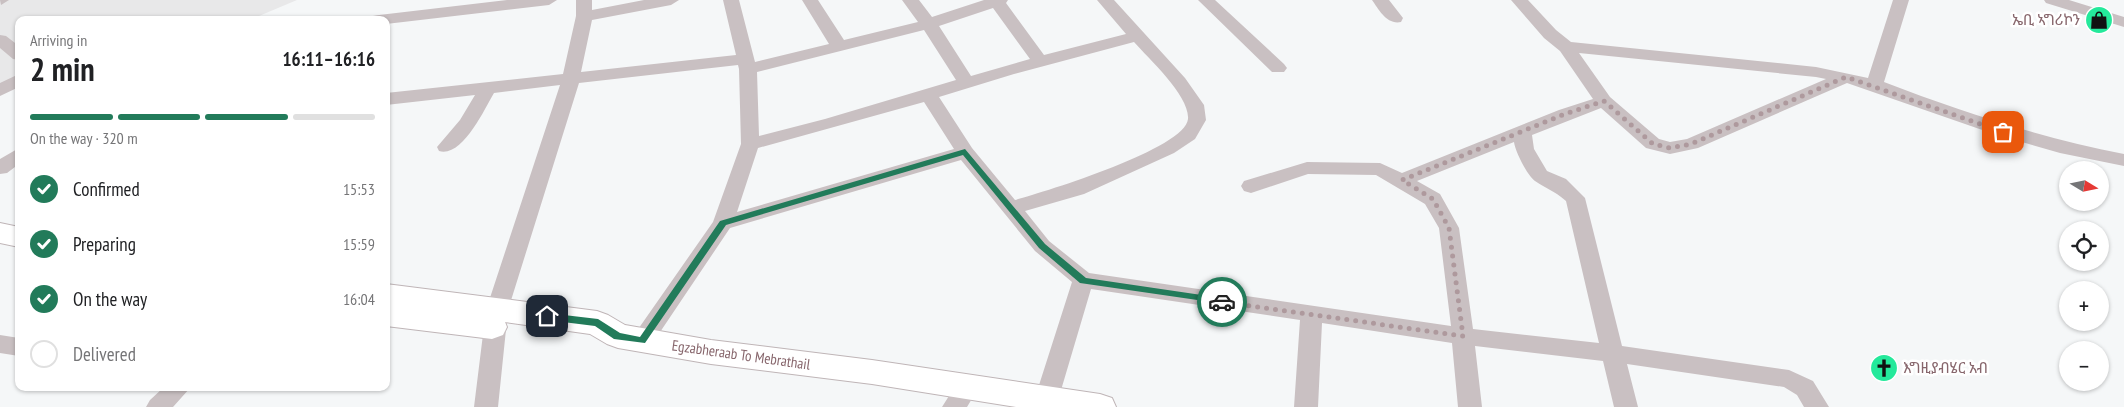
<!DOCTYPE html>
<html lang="en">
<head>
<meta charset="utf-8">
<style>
	:root { --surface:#fff; --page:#f2f2f2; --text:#202124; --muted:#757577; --line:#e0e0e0; --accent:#227b5a }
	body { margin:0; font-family:"PT Sans Narrow","Noto Sans Ethiopic",sans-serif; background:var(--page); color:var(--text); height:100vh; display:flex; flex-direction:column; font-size:19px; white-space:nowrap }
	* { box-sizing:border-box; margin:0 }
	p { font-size:16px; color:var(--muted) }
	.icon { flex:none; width:28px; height:28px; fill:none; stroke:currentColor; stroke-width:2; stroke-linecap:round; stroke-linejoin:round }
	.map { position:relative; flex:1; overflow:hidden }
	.sheet { position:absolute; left:15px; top:16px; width:375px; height:375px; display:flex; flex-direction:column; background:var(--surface); border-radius:10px; box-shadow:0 1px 4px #0004 }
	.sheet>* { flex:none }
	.needle { width:32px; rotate:100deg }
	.fabs { position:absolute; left:2059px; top:161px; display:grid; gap:10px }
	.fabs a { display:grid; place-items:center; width:50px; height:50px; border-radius:50%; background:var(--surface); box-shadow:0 1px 4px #0004; font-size:25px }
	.pin { position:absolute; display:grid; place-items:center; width:42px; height:42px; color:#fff; margin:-21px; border-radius:10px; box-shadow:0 2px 8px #0006 }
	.courier { position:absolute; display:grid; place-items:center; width:50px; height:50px; margin:-25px; border:4px solid #227b5a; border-radius:50%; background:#fff; color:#222; box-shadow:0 1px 6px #0007 }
	.head em { font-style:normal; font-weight:600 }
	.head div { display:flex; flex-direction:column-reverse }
	.head { display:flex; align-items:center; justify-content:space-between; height:85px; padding:0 15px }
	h1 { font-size:32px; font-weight:600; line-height:38px }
	.bar { display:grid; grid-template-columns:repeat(4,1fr); gap:8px 5px; align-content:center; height:60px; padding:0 15px }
	.bar i { height:6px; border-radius:4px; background:var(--line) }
	.bar .on { background:var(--accent) }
	.bar p { grid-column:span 4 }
	ol { padding:0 15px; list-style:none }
	li { display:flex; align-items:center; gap:15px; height:55px }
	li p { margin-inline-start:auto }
	li .icon { padding:5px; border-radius:50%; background:var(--accent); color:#fff; stroke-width:4 }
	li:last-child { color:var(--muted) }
	li i { width:28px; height:28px; border:2px solid var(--line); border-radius:50% }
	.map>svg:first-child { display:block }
	.built { fill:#e8e8e9 }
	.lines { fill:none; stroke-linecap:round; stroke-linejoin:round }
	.secondary-casing { stroke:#bfb5b7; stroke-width:2 }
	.street { fill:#c9c0c2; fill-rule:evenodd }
	.secondary { fill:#fff; fill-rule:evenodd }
	.route { fill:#227b5a }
	.done { stroke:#ae999d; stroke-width:5; stroke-dasharray:0 9 }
	.labels { text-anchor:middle; stroke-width:5; stroke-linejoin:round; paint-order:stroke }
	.poi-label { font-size:15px; fill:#87666c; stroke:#fff; text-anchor:end }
	.street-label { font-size:15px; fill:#87666c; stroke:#fff }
</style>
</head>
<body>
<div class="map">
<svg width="2124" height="407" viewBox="0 0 2124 407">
	<rect width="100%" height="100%" fill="#f5f7f8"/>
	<!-- built -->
	<path class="built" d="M0 0H297L259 16 261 20H19V89L0 87Z"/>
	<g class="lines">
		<!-- secondary casing -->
		<g class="secondary-casing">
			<path id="secondary" d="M0 223 19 227V247L0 243Z
				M386 284 597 311 608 315 625 325 711 340 872 360 1100 394 1112 398 1116 407H1016L872 384 711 364 618 348 607 344 590 334 505 322 507 327 503 335 492 339 386 326Z"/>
		</g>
		<!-- street -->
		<path class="street" d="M0 0H9L1 5Z
			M507 0H557L549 5 386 24V20H371L373 16 379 15Z
			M576 0H592V10L644 0H679L671 5 592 20 581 72 736 55 723 0H739L755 62 829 44 802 0H818L844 40 918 22 902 0H919L932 17 984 0H1008L1006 3 1044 55 1126 34 1097 0H1114L1185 78 1204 105 1206 120 1195 139 1174 153 1084 194 1025 211 1049 241 1089 273 1451 326 1439 228 1425 204 1376 175 1308 174 1251 193 1244 191 1241 186 1244 181 1307 162 1380 163 1402 173 1559 110 1593 99 1560 51 1544 38 1511 0H1528L1556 30 1571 42 1816 67 1868 78 1893 0H1909L1884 82C1962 112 2041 138 2124 154V166L2060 153 1991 133 1847 83 1698 148 1670 154 1646 148 1601 108 1532 135 1534 149 1547 171 1566 179 1585 198 1622 346 1789 370 1813 381 1829 407H1804L1797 395 1784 387 1627 364 1638 407H1614L1603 361 1475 346 1482 407H1458L1452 343 1322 323 1318 407H1294L1300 320 1091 289 1056 407H1032L1072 282 1035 251 961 160 730 228 650 347 642 350 634 347 631 341 634 335 713 222 741 144 739 69 738 65 579 83 508 310 498 407H474L486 310 560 85 494 93C484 110 462 158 439 151L437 147 460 120 475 95 386 105V93L563 74 576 16ZM993 8 1030 59 971 76 939 26ZM924 30 956 80 825 119 759 136 757 72ZM1134 42C1149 59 1190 96 1188 119 1185 149 1044 192 1015 200L972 148 939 97 1014 74ZM1579 53 1816 77 1826 79 1687 139 1670 142 1659 139 1610 97ZM924 102 954 149 737 212 758 148ZM1514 142C1515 151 1528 177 1535 181 1547 189 1553 190 1566 201L1599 343 1473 329 1459 228 1440 194 1417 181Z
			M1198 0H1215L1284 64 1287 68 1284 72H1272Z
			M1372 0H1389L1403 18 1401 22C1387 25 1379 10 1372 0Z
			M2044 0H2069L2124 17V27L2046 3Z
			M0 35 6 36 19 46V60L13 59 0 48Z
			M19 74V87L0 96V83Z
			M19 148V164L7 173 0 174V159Z
			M0 335 19 338V356L0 353Z
			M967 378 975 380 979 387 967 407H942L959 380Z
			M163 388H190L173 407H146L150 400Z"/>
		<!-- secondary -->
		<use href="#secondary" class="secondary"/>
	</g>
	<!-- route -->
	<path class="route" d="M965 149 1045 244 1086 278 1222 298 1225 299V304L1080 283 1039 248 963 155 726 225 645 343 614 339 595 326 547 320 543 316 547 313 598 319 620 333 640 337 720 221Z"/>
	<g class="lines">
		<!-- done -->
		<path class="done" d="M1222 302 1463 336 1449 228 1433 199 1402 180 1565 114 1604 101 1653 144 1670 148 1691 144 1846 77 2003 132"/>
	</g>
	<!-- icons -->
	<defs>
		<g id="shop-disc" transform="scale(1.4375)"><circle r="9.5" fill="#24e99b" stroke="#fff"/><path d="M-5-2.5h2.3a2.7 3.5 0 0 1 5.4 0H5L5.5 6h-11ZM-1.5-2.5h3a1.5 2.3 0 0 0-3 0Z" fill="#111"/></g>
		<g id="church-disc" transform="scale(1.4375)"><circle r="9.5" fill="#24e99b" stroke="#fff"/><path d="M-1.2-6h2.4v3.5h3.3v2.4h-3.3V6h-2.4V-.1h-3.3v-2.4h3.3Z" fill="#111"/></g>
	</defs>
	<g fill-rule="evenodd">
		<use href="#shop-disc" x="2099" y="20"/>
		<use href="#church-disc" x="1884" y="368"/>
	</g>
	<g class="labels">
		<!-- poi labels -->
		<g class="poi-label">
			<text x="2080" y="25">ኤቢ ኣግሪኮን</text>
			<text x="1903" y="373" text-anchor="start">እግዚያብሄር አብ</text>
		</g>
		<!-- street labels -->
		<g class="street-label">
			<text transform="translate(741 355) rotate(8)" y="5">Egzabheraab To Mebrathail</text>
		</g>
	</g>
</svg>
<div class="fabs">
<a><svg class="needle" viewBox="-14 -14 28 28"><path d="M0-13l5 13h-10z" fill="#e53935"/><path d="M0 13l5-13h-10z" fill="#757577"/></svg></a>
<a><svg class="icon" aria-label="locate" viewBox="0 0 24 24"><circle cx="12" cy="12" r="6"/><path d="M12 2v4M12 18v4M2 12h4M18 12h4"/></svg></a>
<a>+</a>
<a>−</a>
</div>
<div class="pin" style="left:2003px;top:132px;background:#ea580c"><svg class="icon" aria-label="bag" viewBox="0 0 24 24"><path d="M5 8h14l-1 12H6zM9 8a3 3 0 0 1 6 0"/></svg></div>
<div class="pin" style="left:547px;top:316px;background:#1f2937"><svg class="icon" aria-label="home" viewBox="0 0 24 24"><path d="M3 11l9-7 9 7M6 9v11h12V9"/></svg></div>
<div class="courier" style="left:1222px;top:302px"><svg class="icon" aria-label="car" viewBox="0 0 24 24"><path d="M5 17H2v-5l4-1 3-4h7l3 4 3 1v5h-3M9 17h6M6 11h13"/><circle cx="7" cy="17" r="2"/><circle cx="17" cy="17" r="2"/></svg></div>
<section class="sheet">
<div class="head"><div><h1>2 min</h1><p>Arriving in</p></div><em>16:11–16:16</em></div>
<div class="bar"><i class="on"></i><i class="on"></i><i class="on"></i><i></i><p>On the way · 320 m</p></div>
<ol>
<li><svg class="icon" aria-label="check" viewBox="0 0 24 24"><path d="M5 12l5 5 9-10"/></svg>Confirmed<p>15:53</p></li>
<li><svg class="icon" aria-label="check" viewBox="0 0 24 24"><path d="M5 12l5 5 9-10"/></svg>Preparing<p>15:59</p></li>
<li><svg class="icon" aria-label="check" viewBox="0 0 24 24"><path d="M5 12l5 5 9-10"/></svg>On the way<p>16:04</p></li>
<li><i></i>Delivered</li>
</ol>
</section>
</div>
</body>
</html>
